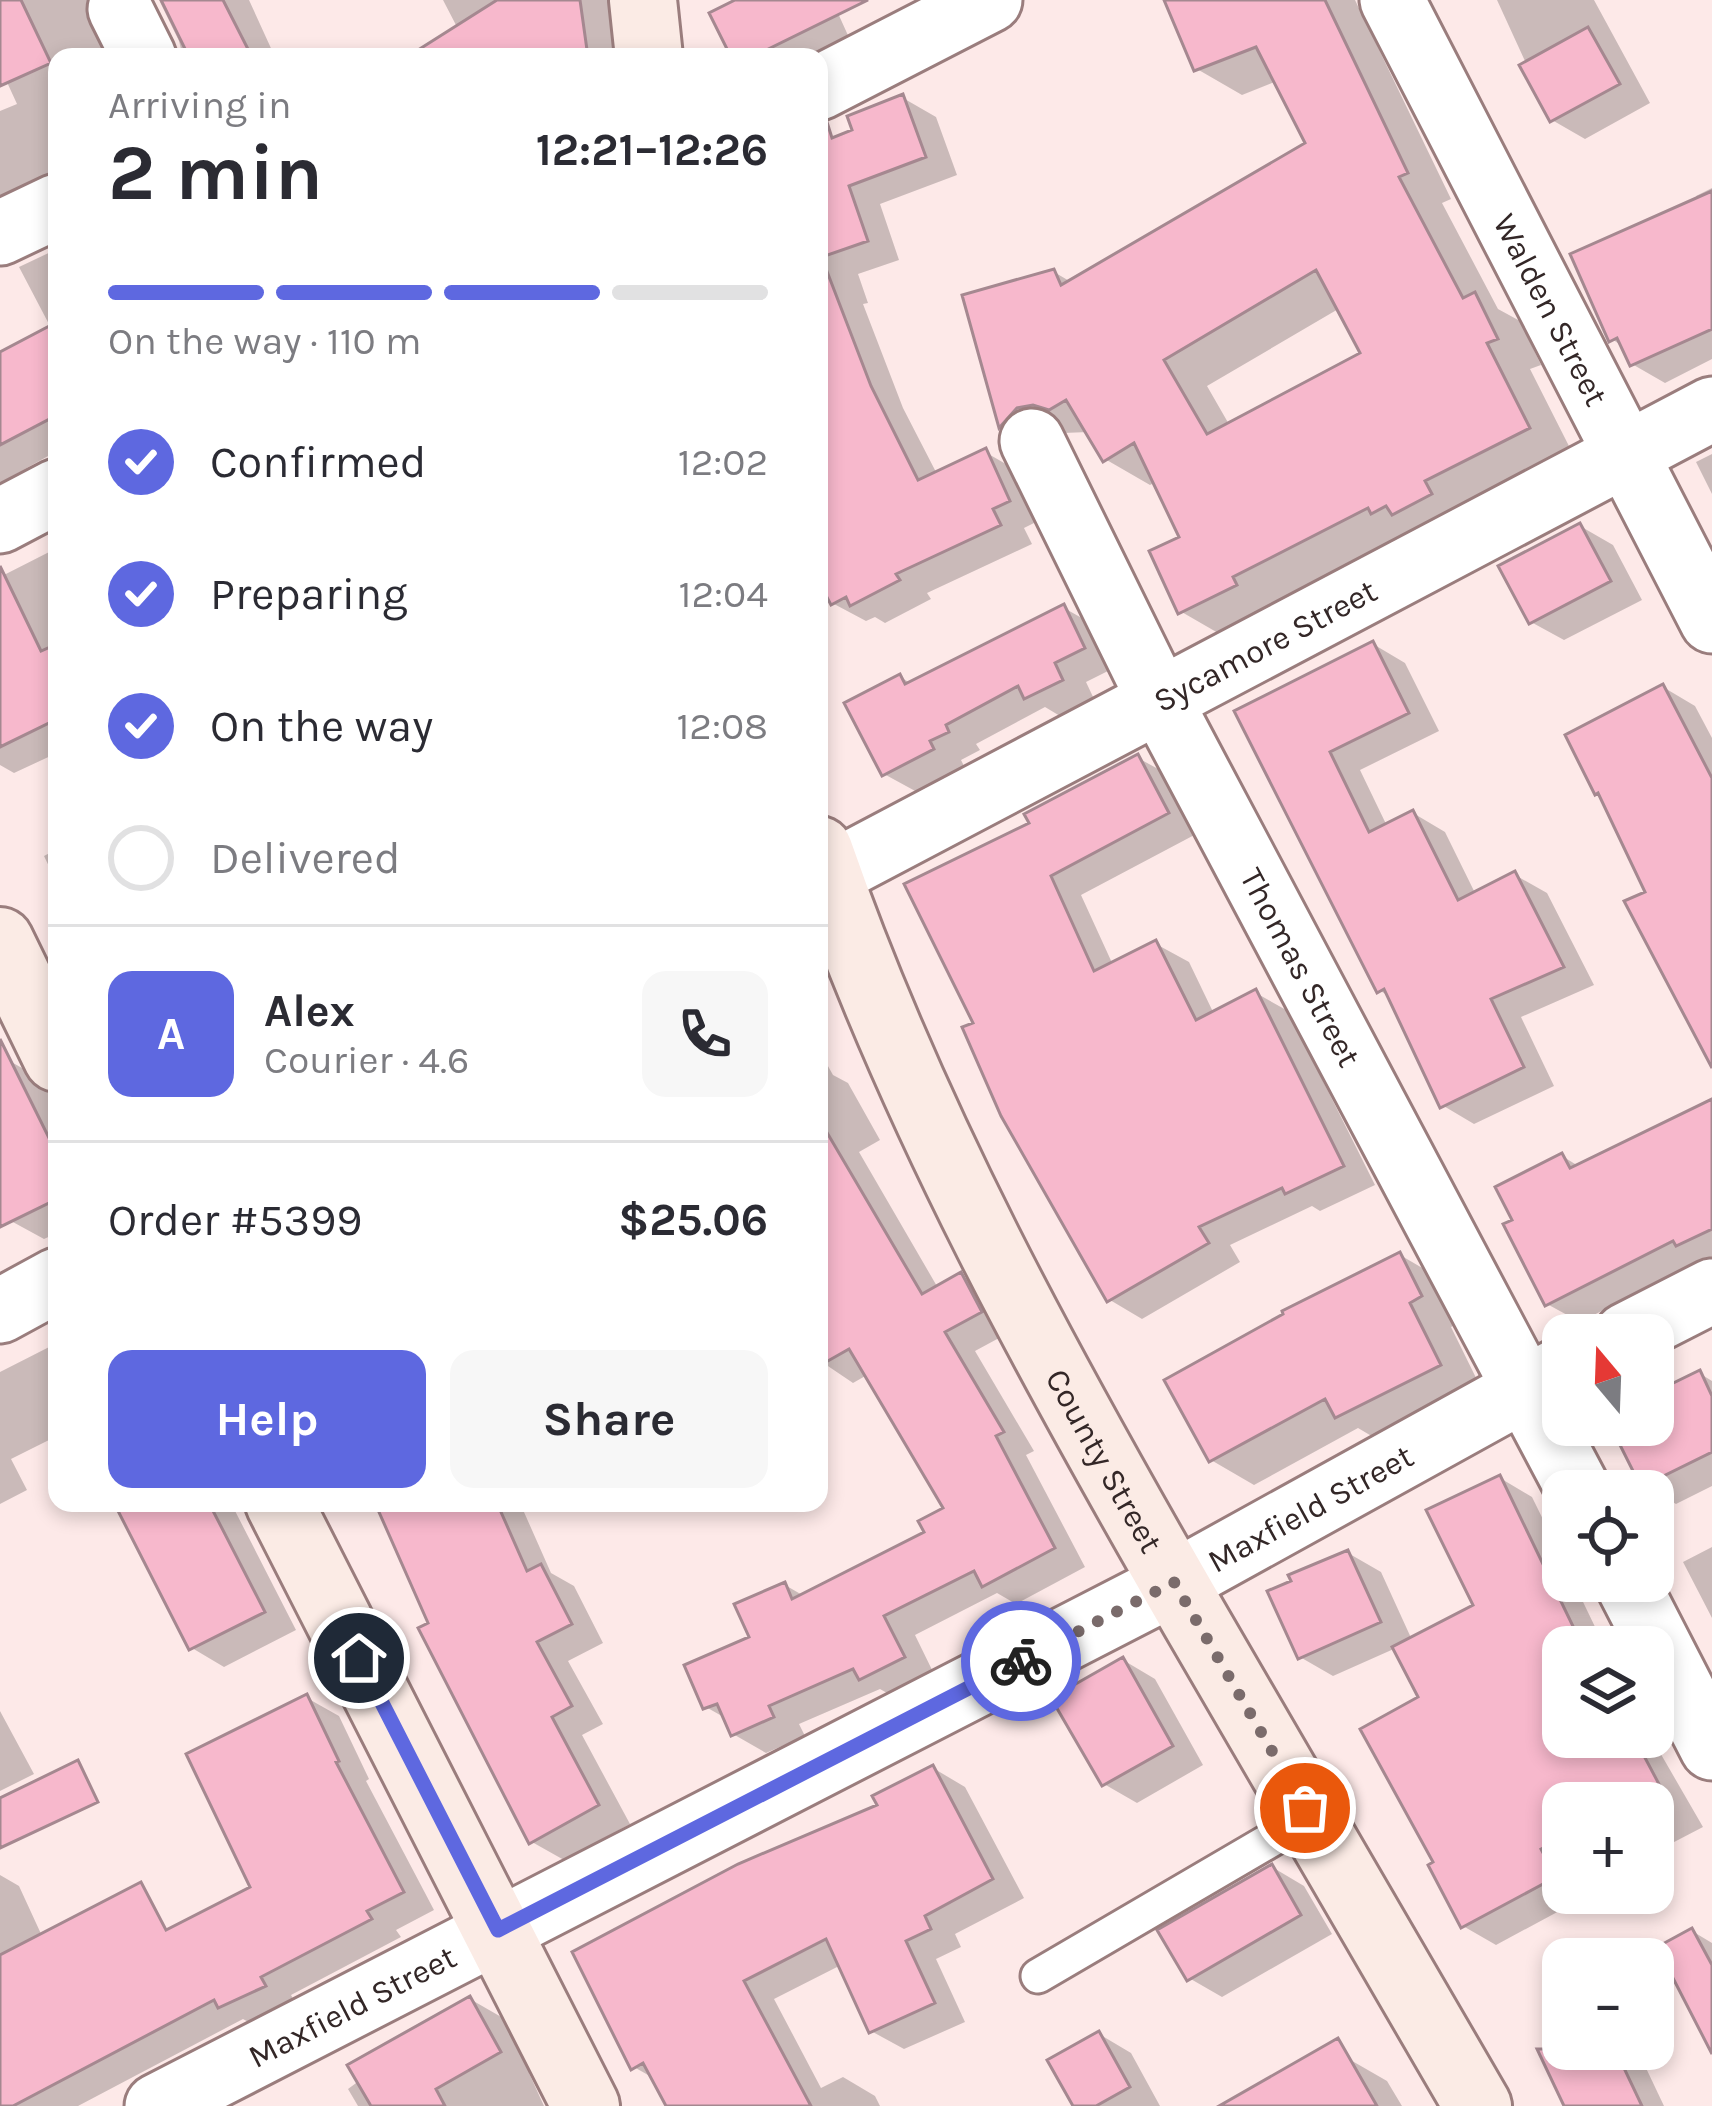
<!DOCTYPE html>
<html lang="en">
<head>
<meta charset="utf-8">
<style>
	:root { --surface:#fff; --page:#f7f7f7; --text:#2b2b33; --muted:#7c7c81; --line:#e1e1e2; --accent:#5e68e0 }
	body { margin:0; font-family:Karla,sans-serif; background:var(--page); color:var(--text); height:100vh; display:flex; flex-direction:column; font-size:45px; white-space:nowrap }
	* { box-sizing:border-box; margin:0 }
	p { font-size:39px; color:var(--muted) }
	.icon { flex:none; width:66px; height:66px; fill:none; stroke:currentColor; stroke-width:2; stroke-linecap:round; stroke-linejoin:round }
	.map { position:relative; flex:1; overflow:hidden }
	.panel { position:absolute; left:48px; top:48px; width:780px; height:1464px; display:flex; flex-direction:column; background:var(--surface); border-radius:24px; box-shadow:0 6px 18px #0003 }
	.panel>* { flex:none }
	.needle { width:78px; rotate:341deg }
	.fabs { position:absolute; left:1542px; top:1314px; display:grid; gap:24px }
	.fabs a { display:grid; place-items:center; width:132px; height:132px; border-radius:24px; background:var(--surface); box-shadow:0 6px 18px #0003; font-size:60px }
	.pin { position:absolute; display:grid; place-items:center; width:102px; height:102px; color:#fff; margin:-51px; border:6px solid #fff; border-radius:50%; box-shadow:0 3px 12px #0007 }
	.courier { position:absolute; display:grid; place-items:center; width:120px; height:120px; margin:-60px; border:9px solid #5e68e0; border-radius:50%; background:#fff; color:#222; box-shadow:0 3px 15px #0007 }
	.overview em { font-style:normal; font-weight:700 }
	.overview div { display:flex; flex-direction:column-reverse }
	.overview { display:flex; align-items:center; justify-content:space-between; height:204px; padding:0 60px }
	h1 { font-size:78px; font-weight:700; line-height:90px }
	.bar { display:grid; grid-template-columns:repeat(4,1fr); gap:18px 12px; align-content:center; height:144px; padding:0 60px }
	.bar i { height:15px; border-radius:9px; background:var(--line) }
	.bar .current { background:var(--accent) }
	.bar p { grid-column:span 4 }
	.line { display:flex; align-items:center; gap:30px; padding:0 60px; border-top:3px solid var(--line) }
	.line div { flex:1 }
	.round { display:grid; place-items:center; flex:none; width:126px; height:126px; border-radius:24px; background:var(--page) }
	ol { padding:0 60px; list-style:none }
	li { display:flex; align-items:center; gap:36px; height:132px }
	li p { margin-inline-start:auto }
	li .icon { padding:12px; border-radius:50%; background:var(--accent); color:#fff; stroke-width:4 }
	li:last-child { color:var(--muted) }
	li i { width:66px; height:66px; border:6px solid var(--line); border-radius:50% }
	.cta { display:flex; gap:24px; margin-top:auto; padding:24px 60px }
	.cta a { flex:1; height:138px; border-radius:24px; background:var(--accent); color:#fff; font-size:48px; font-weight:700; line-height:138px; text-align:center }
	.cta a+a { background:var(--page); color:var(--text) }
	.map>svg:first-child { display:block }
	.shadow { fill:#0003; fill-rule:evenodd }
	.building { fill:#f7b8cc; stroke:#a58890; stroke-width:3; fill-rule:evenodd }
	.lines { fill:none; stroke-linecap:round; stroke-linejoin:round }
	.lane-casing { stroke:#9a7d7d; stroke-width:39 }
	.street-casing { stroke:#9a7d7d; stroke-width:69 }
	.secondary-casing { stroke:#9a7d7d; stroke-width:72 }
	.lane { stroke:#fff; stroke-width:33 }
	.street { stroke:#fff; stroke-width:63 }
	.secondary { stroke:#fbebe5; stroke-width:66 }
	.done { stroke:#7a6b6b; stroke-width:12; stroke-dasharray:0 21.6 }
	.route { stroke:#5e68e0; stroke-width:15 }
	.labels { text-anchor:middle; stroke-width:9; stroke-linejoin:round; paint-order:stroke }
	.street-label { font-size:33px; fill:#332727; stroke:#fde9e8 }
</style>
</head>
<body>
<div class="map">
<svg width="1712" height="2106" viewBox="0 0 1712 2106">
	<rect width="100%" height="100%" fill="#fde9e8"/>
	<!-- shadow -->
	<path class="shadow" d="M0 0H135L127 57H57V202L0 232V111L17 104 0 67Z
		M159 0H249L275 57H183L179 41Z
		M443 0H611L619 57H443L457 27Z
		M742 0H832L851 42 819 57H734Z
		M1167 0H1355L1451 199 1442 203 1498 309 1520 321 1541 365 1530 369 1573 454 1276 602 1280 611 1225 637 1180 611 1183 538 1156 482 1150 485 1105 459 1089 432 1063 433 1046 452 1002 426 966 297 1054 272 1071 282 1309 144 1277 81 1242 95 1197 69ZM1340 308 1364 354 1230 426 1207 386Z
		M1497 0H1594L1650 103 1585 139 1552 120Z
		M903 98 936 117 957 175 880 204 899 260 858 274 868 303 863 304 903 408 937 474 985 452 1018 471 1040 520 1024 528 1032 544 927 593 931 599 885 623 875 617 866 621 819 596V146L856 132Z
		M1712 188V359L1665 383 1632 364 1625 348 1612 339 1698 201 1696 196Z
		M57 249V451L0 483V355L51 328 19 267Z
		M1712 454V494L1696 462Z
		M1580 526 1613 545 1642 600 1564 640 1531 622Z
		M57 548V753L14 773 0 765V577Z
		M1064 608 1096 626 1116 667 1086 682 1094 699 1060 716 1045 707 976 744 980 750 961 760 965 768 917 792 884 774 900 677 912 684Z
		M1373 644 1405 663 1439 731 1360 770 1387 826 1413 813 1445 832 1476 895 1515 875 1547 893 1594 985 1521 1017 1554 1086 1474 1124 1442 1105 1392 998 1379 990 1238 712Z
		M1663 687 1695 706 1712 738V1002L1649 894Z
		M1138 758 1171 776 1200 832 1081 895 1113 965 1156 944 1189 962 1214 1014 1256 993 1288 1011 1375 1185 1320 1211 1312 1206 1230 1245 1240 1262 1142 1319 1110 1300 977 1024 1033 824Z
		M57 849V883L44 856Z
		M819 1050 833 1075 848 1083 880 1140 859 1152 938 1288 961 1276 993 1294 1012 1331 975 1351 1034 1451 1026 1455 1085 1567 1016 1604 997 1593 915 1635 935 1676 894 1697 880 1689 799 1724 805 1736 766 1753 733 1734 727 1719 706 1707 785 1585 804 1596 928 1533 947 1510 867 1375 853 1383 819 1360Z
		M8 1060 41 1079 57 1110V1233L44 1239 11 1221 0 1199V1064Z
		M1712 1102V1262L1704 1259 1580 1322 1547 1304 1516 1222 1562 1156 1580 1167Z
		M1400 1255 1443 1280 1463 1321 1451 1327 1482 1390 1380 1441 1358 1428 1254 1485 1211 1460Z
		M57 1343V1436L11 1459 27 1490 0 1504V1372Z
		M1699 1373 1712 1381V1486L1676 1504 1643 1485 1614 1425H1653V1396Z
		M1500 1478 1532 1497 1563 1560V1581H1573L1597 1631 1606 1636 1611 1647H1563V1737H1651L1703 1827 1653 1853V1803H1563V1893L1587 1896 1496 1945 1463 1926 1438 1863 1423 1698 1396 1648 1333 1676 1300 1657 1348 1553 1381 1572 1412 1640 1477 1606Z
		M117 1503H231L296 1630 224 1667 192 1648Z
		M378 1503H520L551 1573 574 1586 603 1643 568 1661 603 1724 582 1735 630 1824 564 1860 532 1842Z
		M1712 1547V1618L1683 1562Z
		M1123 1660 1155 1679 1203 1765 1137 1803 1104 1784Z
		M307 1698 339 1716 369 1779 366 1781 434 1910 396 1930 401 1937 291 1995 296 2004 252 2024 243 2019 78 2106H0V1875L19 1886 42 1936 143 1984 254 1889Z
		M0 1711 34 1774 0 1791Z
		M933 1768 965 1787 1024 1898 955 1934 961 1947 936 1959 965 2022 904 2049 871 2031 841 1965 774 1999 821 2088 843 2077 875 2096 880 2106H669L655 2079 634 2067 881 1806Z
		M1272 1867 1304 1886 1332 1934 1222 1997 1189 1978Z
		M1692 1931 1712 1943V2047Z
		M470 1999 503 2018 532 2071 529 2073 544 2106H358L348 2089Z
		M1099 2034 1131 2053 1160 2106H1076Z
		M1563 2045V2049H1637L1664 2106H1567L1543 2055Z
		M1347 2058 1387 2081 1402 2106H1265Z"/>
	<!-- building -->
	<path class="building" d="M0 0H21L51 63 0 86Z
		M161 0H223L252 57H189Z
		M497 0H580L588 57H407Z
		M735 0H868L752 57H731L709 13Z
		M1164 0H1325L1408 173 1399 177 1463 298 1475 292 1498 339 1487 343 1530 428 1425 481 1432 494 1392 515 1386 506 1371 514 1368 508 1233 577 1237 585 1178 614 1149 551 1179 537 1134 443 1103 462 1066 400 1049 410 1033 405 1017 408 999 428 962 295 1054 269 1061 285 1305 143 1256 47 1194 71ZM1316 270 1360 353 1207 434 1164 360Z
		M1588 27 1620 84 1550 122 1519 65Z
		M903 94 926 157 849 186 868 241 819 258V124L827 122 832 138 852 130 847 116Z
		M1712 191V329L1630 366 1617 338 1609 342 1570 254Z
		M823 261 871 386 918 480 986 448 1010 501 993 509 1001 525 896 574 900 580 850 606 846 597 831 605 819 582V262Z
		M57 322V415L0 445V352Z
		M1580 523 1611 581 1529 624 1498 566Z
		M0 566 41 651 57 644V719L0 747Z
		M1064 604 1085 648 1055 663 1063 680 1024 699 1018 686 946 725 949 732 930 741 934 749 882 776 844 703 900 674 905 684Z
		M1373 641 1409 713 1330 752 1369 832 1413 810 1458 900 1515 871 1564 967 1491 999 1524 1067 1440 1108 1384 989 1377 993 1234 711Z
		M1663 684 1712 778V1068L1624 901 1645 892 1598 793 1595 795 1565 735Z
		M1138 754 1169 813 1051 876 1094 971 1156 940 1196 1020 1256 989 1344 1166 1285 1194 1282 1188 1199 1227 1209 1243 1107 1302 1001 1116 962 1027 973 1023 904 884 1029 823 1024 814Z
		M0 1039 57 1154V1199L0 1227Z
		M1712 1099V1229L1676 1246 1673 1241 1545 1306 1503 1224 1512 1220 1495 1187 1562 1153 1570 1168Z
		M819 1119 922 1294 961 1272 982 1312 945 1332 1004 1432 996 1436 1055 1548 982 1587 974 1571 884 1616 905 1657 859 1680 853 1669 769 1706 774 1717 731 1736 717 1704 703 1709 684 1665 749 1637 734 1604 785 1582 792 1599 924 1532 918 1521 943 1508 849 1349 819 1366Z
		M1400 1252 1422 1296 1410 1303 1441 1365 1335 1418 1325 1399 1209 1462 1164 1380 1283 1314 1282 1311Z
		M1700 1370 1712 1396V1452L1641 1487 1610 1425H1653V1393Z
		M1500 1475 1583 1647H1563V1737H1634L1669 1803H1563V1837L1541 1849 1556 1877 1461 1928 1428 1865 1433 1862 1360 1729 1418 1697 1392 1647 1473 1605 1426 1510Z
		M114 1503H209L265 1612 189 1650Z
		M375 1503H497L527 1571 541 1564 572 1624 537 1642 572 1706 552 1717 599 1805 529 1844 418 1628 428 1623Z
		M1348 1550 1381 1622 1298 1659 1267 1591 1291 1581 1288 1575Z
		M1123 1657 1173 1746 1102 1786 1051 1698Z
		M307 1694 339 1761 336 1762 404 1892 367 1911 372 1919 261 1977 266 1986 218 2008 214 2000 13 2106H0V1955L141 1882 166 1930 250 1887 186 1754Z
		M78 1760 98 1802 0 1848V1798Z
		M933 1765 993 1879 925 1916 931 1929 906 1941 935 2003 869 2033 826 1939 744 1981 811 2106H666L643 2063 631 2070 572 1952 738 1864 877 1805 872 1796Z
		M1272 1864 1301 1915 1187 1981 1157 1930Z
		M1692 1928 1712 1965V2054L1657 1947Z
		M470 1996 501 2052 436 2089 445 2106H371L347 2065Z
		M1099 2031 1130 2087 1096 2106H1073L1047 2060Z
		M1338 2038 1377 2106H1219Z
		M1537 2049H1615L1642 2106H1564Z"/>
	<g class="lines">
		<!-- lane casing -->
		<g class="lane-casing">
			<path id="lane" d="M1038 1976 1310 1817"/>
		</g>
		<!-- street casing -->
		<g class="street-casing">
			<g id="street">
				<path id="s1" d="M1392 0 1712 621"/>
				<path d="M120 9 144 57"/>
				<path d="M819 88 990 0"/>
				<path d="M0 233 57 206"/>
				<path id="s2" d="M1032 441 1159 699 1579 1491"/>
				<path d="M0 521 57 491"/>
				<path id="s3" d="M819 880 1712 409"/>
				<path d="M0 1311 57 1280"/>
				<path d="M1626 1335 1712 1291"/>
				<path d="M1626 1581 1712 1748"/>
				<path id="s4" d="M157 2106 1174 1583 1563 1368"/>
			</g>
		</g>
		<!-- secondary casing -->
		<g class="secondary-casing">
			<g id="secondary">
				<path d="M643 0 649 57"/>
				<path id="s5" d="M819 850C913 1121 1051 1370 1194 1618 1289 1781 1383 1943 1478 2106"/>
				<path d="M0 941 57 1058"/>
				<path d="M279 1503 586 2106"/>
			</g>
		</g>
		<!-- lane -->
		<use href="#lane" class="lane"/>
		<!-- street -->
		<use href="#street" class="street"/>
		<!-- secondary -->
		<use href="#secondary" class="secondary"/>
	</g>
	<g class="lines">
		<!-- done -->
		<path class="done" d="M1021 1661 1174 1582 1305 1808"/>
		<!-- route -->
		<path class="route" d="M359 1658 498 1930 1021 1661"/>
	</g>
	<g class="labels">
		<!-- street labels -->
		<g class="street-label">
			<text dy="12" stroke="none"><textPath href="#s1" startOffset="348">Walden Street</textPath></text>
			<text dy="12" stroke="none"><textPath href="#s3" startOffset="504">Sycamore Street</textPath></text>
			<text dy="12" stroke="none"><textPath href="#s2" startOffset="591">Thomas Street</textPath></text>
			<text dy="12" stroke="none"><textPath href="#s5" startOffset="675">County Street</textPath></text>
			<text dy="12" stroke="none"><textPath href="#s4" startOffset="1299">Maxfield Street</textPath></text>
			<text dy="12" stroke="none"><textPath href="#s4" startOffset="219">Maxfield Street</textPath></text>
		</g>
	</g>
</svg>
<div class="fabs">
<a><svg class="needle" viewBox="-14 -14 28 28"><path d="M0-13l5 13h-10z" fill="#e53935"/><path d="M0 13l5-13h-10z" fill="#7c7c81"/></svg></a>
<a><svg class="icon" aria-label="locate" viewBox="0 0 24 24"><circle cx="12" cy="12" r="6"/><path d="M12 2v4M12 18v4M2 12h4M18 12h4"/></svg></a>
<a><svg class="icon" aria-label="layers" viewBox="0 0 24 24"><path d="M12 4l9 5-9 5-9-5zM3 14l9 5 9-5"/></svg></a>
<a>+</a>
<a>−</a>
</div>
<div class="pin" style="left:1305px;top:1808px;background:#ea580c"><svg class="icon" aria-label="bag" viewBox="0 0 24 24"><path d="M5 8h14l-1 12H6zM9 8a3 3 0 0 1 6 0"/></svg></div>
<div class="pin" style="left:359px;top:1658px;background:#1f2937"><svg class="icon" aria-label="home" viewBox="0 0 24 24"><path d="M3 11l9-7 9 7M6 9v11h12V9"/></svg></div>
<div class="courier" style="left:1021px;top:1661px"><svg class="icon" aria-label="bike" viewBox="0 0 24 24"><circle cx="6" cy="16" r="4"/><circle cx="18" cy="16" r="4"/><path d="M6 16l4-8h5l3 8M10 8l3 8H6M13 5h3"/></svg></div>
<section class="panel">
<div class="overview"><div><h1>2 min</h1><p>Arriving in</p></div><em>12:21–12:26</em></div>
<div class="bar"><i class="current"></i><i class="current"></i><i class="current"></i><i></i><p>On the way · 110 m</p></div>
<ol>
<li><svg class="icon" aria-label="check" viewBox="0 0 24 24"><path d="M5 12l5 5 9-10"/></svg>Confirmed<p>12:02</p></li>
<li><svg class="icon" aria-label="check" viewBox="0 0 24 24"><path d="M5 12l5 5 9-10"/></svg>Preparing<p>12:04</p></li>
<li><svg class="icon" aria-label="check" viewBox="0 0 24 24"><path d="M5 12l5 5 9-10"/></svg>On the way<p>12:08</p></li>
<li><i></i>Delivered</li>
</ol>
<div class="line" style="height:216px"><b class="round" style="background:var(--accent);color:#fff">A</b><div><b>Alex</b><p>Courier · 4.6</p></div><a class="round"><svg class="icon" aria-label="phone" viewBox="0 0 24 24"><path d="M5 4h4l2 5-3 2q2 4 5 5l2-3 5 2v4C11 20 4 13 5 4z"/></svg></a></div>
<div class="line" style="height:156px"><div>Order #5399</div><b>$25.06</b></div>
<div class="cta"><a>Help</a><a>Share</a></div>
</section>
</div>
</body>
</html>
